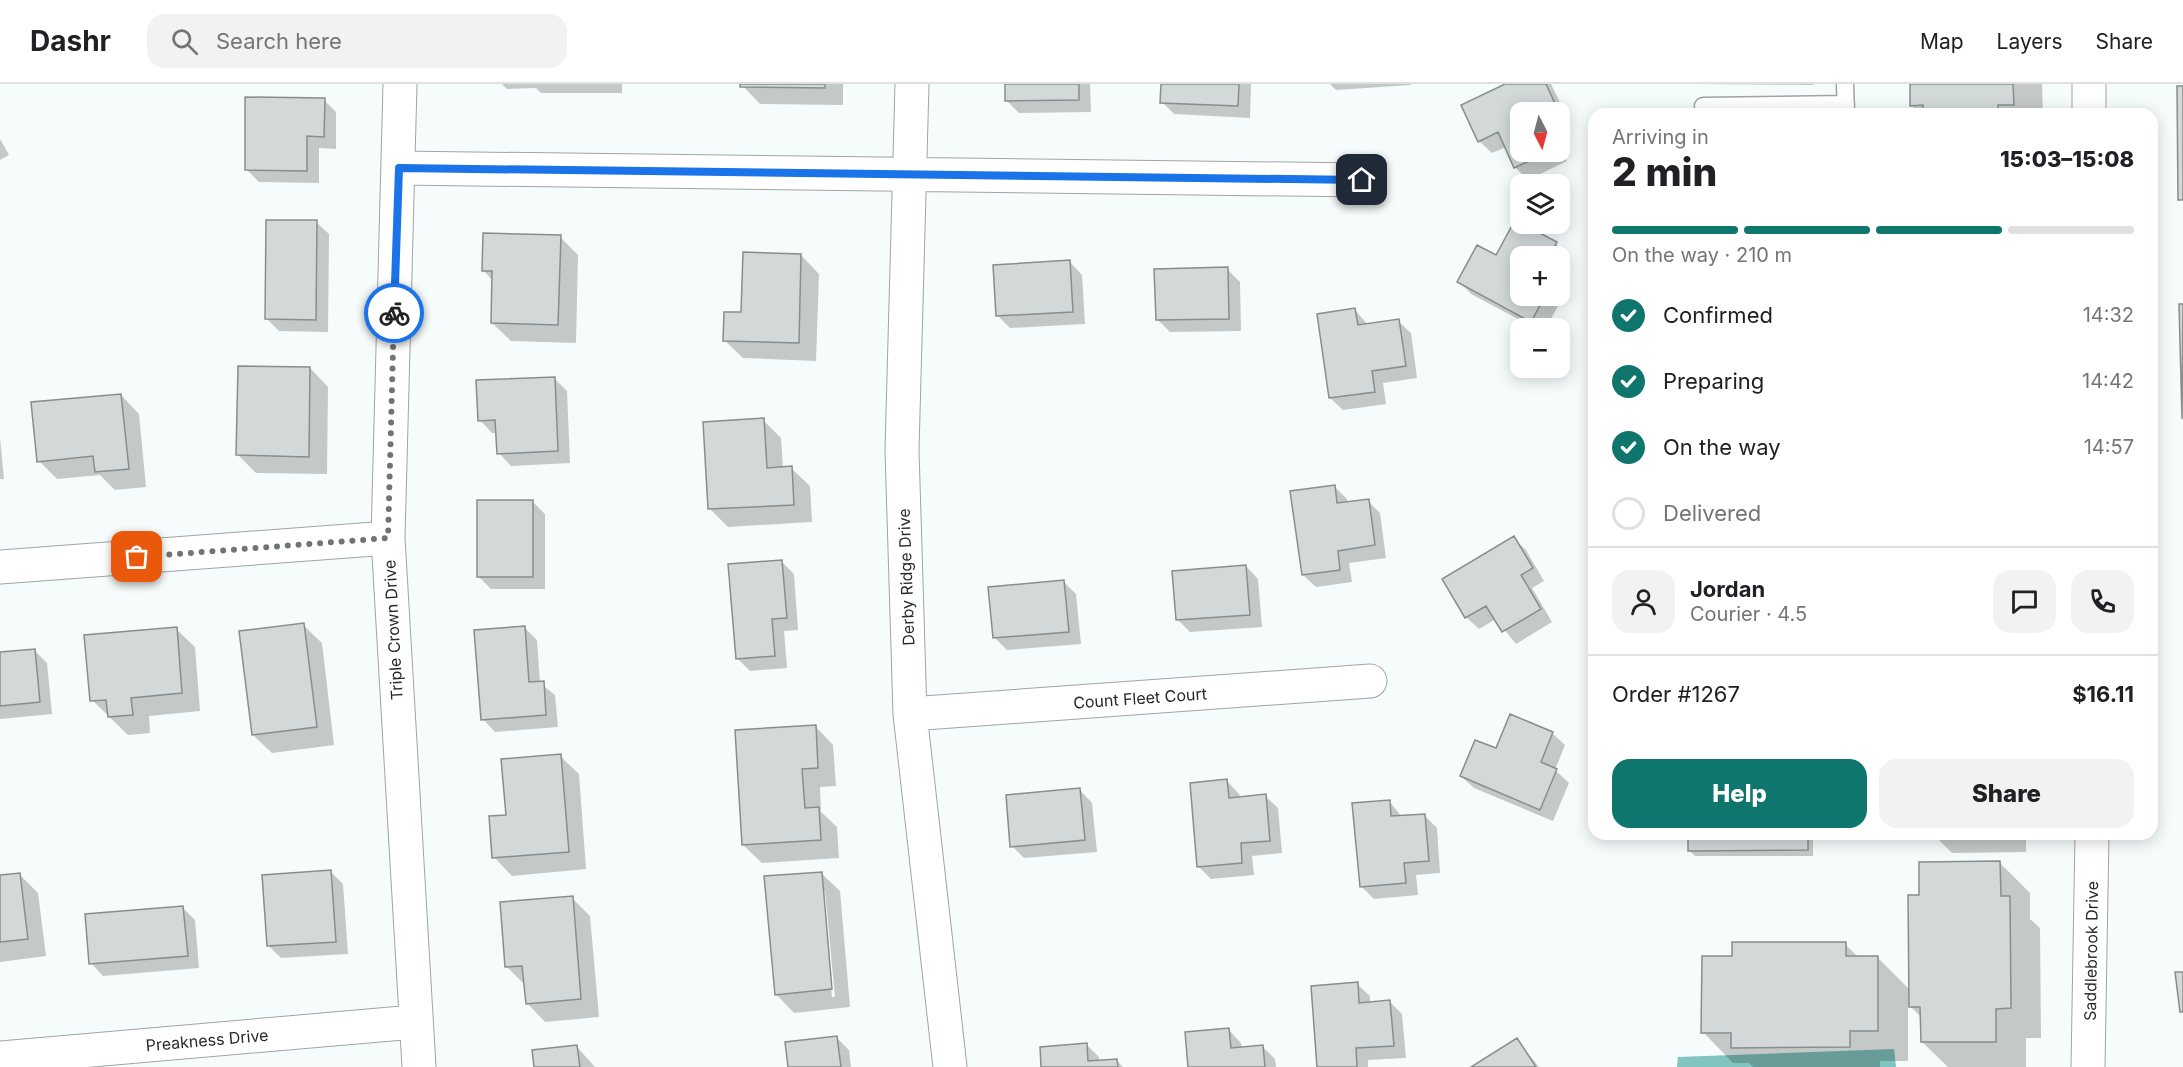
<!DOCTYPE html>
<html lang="en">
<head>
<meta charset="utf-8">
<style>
	:root { --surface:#fff; --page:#f2f2f2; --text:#202124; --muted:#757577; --line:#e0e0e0; --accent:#0f766e }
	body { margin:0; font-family:Inter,sans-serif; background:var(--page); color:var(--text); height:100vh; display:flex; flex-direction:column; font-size:22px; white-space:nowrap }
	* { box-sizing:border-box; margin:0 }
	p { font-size:20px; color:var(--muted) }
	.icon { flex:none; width:33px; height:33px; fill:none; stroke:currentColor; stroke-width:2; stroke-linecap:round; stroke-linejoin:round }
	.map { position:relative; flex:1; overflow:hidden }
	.details { position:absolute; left:1588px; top:24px; width:570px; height:732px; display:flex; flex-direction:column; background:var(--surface); border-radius:18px; box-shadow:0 3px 15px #0003 }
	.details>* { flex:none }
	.needle { width:39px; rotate:174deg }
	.controls { position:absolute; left:1510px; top:18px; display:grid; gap:12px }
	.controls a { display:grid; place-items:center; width:60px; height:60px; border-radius:12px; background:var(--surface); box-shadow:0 3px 15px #0003; font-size:30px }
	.pin { position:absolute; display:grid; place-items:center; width:51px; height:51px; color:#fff; margin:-26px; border-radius:12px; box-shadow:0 3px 9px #0006 }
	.courier { position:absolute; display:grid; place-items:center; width:60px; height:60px; margin:-30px; border:4px solid #1a73e8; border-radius:50%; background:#fff; color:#222; box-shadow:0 2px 8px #0007 }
	.head em { font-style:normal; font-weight:800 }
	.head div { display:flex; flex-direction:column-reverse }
	.head { display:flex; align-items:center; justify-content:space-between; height:102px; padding:0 24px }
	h1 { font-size:39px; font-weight:800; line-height:45px }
	.bar { display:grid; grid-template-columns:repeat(4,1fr); gap:9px 6px; align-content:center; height:72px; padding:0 24px }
	.bar i { height:8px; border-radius:4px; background:var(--line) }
	.bar .selected { background:var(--accent) }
	.bar p { grid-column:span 4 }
	.line { display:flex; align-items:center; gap:15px; padding:0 24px; border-top:2px solid var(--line) }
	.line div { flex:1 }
	.round { display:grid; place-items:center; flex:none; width:63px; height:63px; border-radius:18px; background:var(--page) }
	ol { padding:0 24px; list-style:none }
	li { display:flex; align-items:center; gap:18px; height:66px }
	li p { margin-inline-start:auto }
	li .icon { padding:6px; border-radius:50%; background:var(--accent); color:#fff; stroke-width:4 }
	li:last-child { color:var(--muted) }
	li i { width:33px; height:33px; border:3px solid var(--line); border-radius:50% }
	.cta { display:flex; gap:12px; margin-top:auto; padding:12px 24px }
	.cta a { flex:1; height:69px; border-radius:18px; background:var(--accent); color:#fff; font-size:24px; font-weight:800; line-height:69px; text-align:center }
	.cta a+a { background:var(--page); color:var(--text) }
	header { display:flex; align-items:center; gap:36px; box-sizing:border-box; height:84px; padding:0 30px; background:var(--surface); border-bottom:2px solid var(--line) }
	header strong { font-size:28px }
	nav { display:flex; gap:33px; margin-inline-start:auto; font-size:21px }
	.search { width:420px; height:54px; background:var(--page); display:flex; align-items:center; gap:15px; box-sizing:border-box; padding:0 21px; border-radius:18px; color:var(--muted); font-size:22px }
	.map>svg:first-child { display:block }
	.forest { fill:#82c4c0 }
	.shadow { fill:#0003; fill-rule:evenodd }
	.building { fill:#d3d8d8; stroke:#888d8d; stroke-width:1.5 }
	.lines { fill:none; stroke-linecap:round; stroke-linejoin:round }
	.service-casing { stroke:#9fa5a4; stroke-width:19 }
	.minor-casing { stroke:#9fa5a4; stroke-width:35 }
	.service { stroke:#fff; stroke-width:16 }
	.minor { stroke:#fff; stroke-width:33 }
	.done { stroke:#707473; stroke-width:6; stroke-dasharray:0 10.8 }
	.route { stroke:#1a73e8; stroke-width:8 }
	.labels { text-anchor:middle; stroke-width:4.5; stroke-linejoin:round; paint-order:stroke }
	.street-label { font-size:16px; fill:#282a2a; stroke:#fff }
</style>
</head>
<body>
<header>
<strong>Dashr</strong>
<div class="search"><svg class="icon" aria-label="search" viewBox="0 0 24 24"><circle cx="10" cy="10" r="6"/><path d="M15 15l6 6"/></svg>Search here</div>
<nav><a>Map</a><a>Layers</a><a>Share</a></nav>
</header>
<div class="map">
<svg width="2183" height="983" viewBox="0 0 2183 983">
	<rect width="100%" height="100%" fill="#f6fcfb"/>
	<!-- forest -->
	<path class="forest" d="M1894 965 1896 983H1677L1678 973Z"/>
	<!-- shadow -->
	<path class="shadow" d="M502 0H622V9H541L536 4 507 5Z
		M741 0H843V21L760 20Z
		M1006 0H1090L1091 28 1019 29 1007 17Z
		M1163 0H1251L1250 34 1174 30 1162 18Z
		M1330 0H1411V1L1336 6Z
		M1508 0H1551L1569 37 1560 41V28H1521V68H1560V61L1567 77 1528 96 1515 83 1506 63 1492 69 1479 57Z
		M1694 0H1813V1Z
		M1911 0H2042L2043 30H1920L1912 22Z
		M324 16 336 28V65L319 64V99L259 98 246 85Z
		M0 55 9 71 0 76Z
		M316 138 329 150 328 248 279 247 266 234Z
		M560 153 578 171 576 259 511 257 492 239 493 197 483 186Z
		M1556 160 1568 172 1560 187V172H1521V212H1560V208L1564 211 1546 244H1535L1471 210 1459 197 1497 173Z
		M801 171 819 190 816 277 743 274 724 256Z
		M1070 178 1082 191 1085 240 1010 244 997 231Z
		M1227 185 1240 198 1241 247 1170 248 1157 235Z
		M2181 221H2183V326Z
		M1355 226 1368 241 1398 237 1411 249 1417 294 1383 299 1386 320 1343 326 1330 314Z
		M310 284 328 303 327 390 256 389 238 371Z
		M554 294 567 307 570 379 511 382 499 369 498 349H492L480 336Z
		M121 311 139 330 146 403 115 406 100 391 57 395 39 377Z
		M763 336 781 354 783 384H791L810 402 812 438 728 443 710 425Z
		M0 353 4 395H0Z
		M1334 402 1347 415V419L1368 417 1380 429 1386 474 1349 479 1352 498 1316 503 1303 491Z
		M532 417 545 430V505H491L479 493Z
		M1513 454 1526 466 1544 497 1532 504 1552 538 1516 560 1496 535 1479 545 1466 533Z
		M782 478 794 490 798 546 784 547 787 584 750 587 737 574Z
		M1246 482 1258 495 1262 543 1190 548 1178 536Z
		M1064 498 1076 510 1081 560 1007 566 994 553Z
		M303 541 322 559 334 661 272 669 253 651Z
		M524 543 537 556 540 599 555 611 558 643 495 648 483 635Z
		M176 545 195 563 200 627 149 632 150 649 128 651 92 616Z
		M34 566 47 579 52 630 0 635V569Z
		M815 642 833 661 836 702 820 703 821 728 837 743 839 774 762 779 743 761Z
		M1552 649 1565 661 1555 686 1569 699 1553 737 1474 704 1461 692 1497 666Z
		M560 672 579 690 586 785 512 792 494 773 507 733Z
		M1227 697 1239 710 1240 714 1265 712 1278 724 1282 769 1252 772 1254 791 1211 795 1198 782Z
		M1080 706 1092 719 1097 768 1024 774 1012 762Z
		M1389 717 1402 733 1424 731 1437 744 1440 789 1416 791 1418 811 1374 815 1361 802Z
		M1689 750H1813V772H1695L1689 766Z
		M1933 750H2042V752H2026V768L1952 769Z
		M2000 779 2030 809V835L2040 844 2041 954H2026V983H1948L1922 958V934L1908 920V977H1880V983H1753L1749 979H1733L1703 948 1734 874 1845 860 1859 874H1878L1911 907 1921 813Z
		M330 787 343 800 348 870 281 874 269 862Z
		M821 789 840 807 850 923 794 929 776 910ZM822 807H825L835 913H832Z
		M19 790 38 809 46 872 0 878V793Z
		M572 814 590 832 599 933 545 938 527 919 526 902 507 883Z
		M183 824 195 836 199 884 103 892 91 879Z
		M1357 900 1370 912V920L1390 918 1402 930 1406 974 1368 976V983H1319Z
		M1229 946 1241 959 1242 964 1263 963 1275 975 1276 983H1190Z
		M837 954 849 966 851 983H790Z
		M1517 956 1539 983H1474Z
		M1086 960 1099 973V978L1117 977 1123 983H1043Z
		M577 963 595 983H536Z"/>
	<!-- building -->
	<path class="building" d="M740 0H825V4L740 3Z
		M1005 0H1079V16L1005 17Z
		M1161 0H1239L1238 22 1160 19Z
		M1505 0H1546L1557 24 1547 28H1521V68H1549L1514 84 1498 48 1478 58 1461 21Z
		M1910 0H2013L2014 21H1998V30H1923V21L1910 22Z
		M2177 2H2183V116H2178Z
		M245 13 325 14 324 53 307 52V87L245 86Z
		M266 136H317L316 236 265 235Z
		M1515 136 1557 158 1549 172H1521V212H1545L1531 238 1457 198 1477 161 1496 171Z
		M483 149 561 151 558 241 491 239 492 187H482Z
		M743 168 801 170 799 259 723 257 724 228H741Z
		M1070 176 1073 228 996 232 993 181Z
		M1228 183 1229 235 1156 236 1154 185Z
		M2179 220H2183L2182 335Z
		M1355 224 1358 241 1399 235 1406 282 1372 287 1375 308 1329 314 1317 230Z
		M238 282 310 283 309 373 236 371Z
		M555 293 558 367 497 370 495 336 478 337 476 296Z
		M121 310 129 385 95 388 93 372 37 378 31 318Z
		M764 334 767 384 792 382 794 421 708 425 703 338Z
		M1335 401 1337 419 1369 415 1375 461 1338 467 1340 486 1302 491 1290 407Z
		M477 416H533V493H477Z
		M1514 452 1533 484 1521 491 1541 525 1502 548 1486 522 1465 534 1442 495Z
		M782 476 787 534 772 535 775 572 736 575 728 480Z
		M1246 481 1250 531 1176 536 1172 487Z
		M1064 496 1069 548 993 554 988 503Z
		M304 539 317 643 252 651 239 547Z
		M525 542 529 598 544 597 546 631 481 636 474 546Z
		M177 543 182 609 131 614 133 631 108 633 106 616 90 617 84 551Z
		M35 565 40 618 0 622V568Z
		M1510 630 1553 648 1541 678 1557 685 1540 726 1460 692 1475 656 1496 664Z
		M816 641 818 684 802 685 805 724 819 723 821 756 742 761 735 646Z
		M561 670 569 768 492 774 489 732 506 731 501 675Z
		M1227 695 1229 714 1266 710 1270 757 1241 759 1242 779 1197 783 1190 699Z
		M1080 704 1085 756 1010 763 1006 711Z
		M1390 716 1391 732 1425 730 1429 777 1404 779 1406 799 1360 803 1352 719Z
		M1688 750H1808V766L1688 767Z
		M2000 777 2001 812H2010L2011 924 1996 925V958H1921L1920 923H1909L1908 811H1919V778Z
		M331 786 336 858 267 862 262 791Z
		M822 788 832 905 775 911 764 792Z
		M20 789 28 855 0 858V791Z
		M573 812 581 915 526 920 522 882 505 883 500 818Z
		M183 822 188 872 89 880 85 830Z
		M1732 858H1846V872H1878V947H1850V963L1731 964V949H1701L1702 872H1732Z
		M2175 888H2183V928H2180Z
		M1358 898 1359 919 1390 916 1394 962 1356 964 1357 983H1317L1311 902Z
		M1229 944 1231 964 1263 961 1265 983H1188L1185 948Z
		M837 952 841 983H788L785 958Z
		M1517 954 1536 983H1471Z
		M1087 959 1088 977 1117 975 1118 983H1041L1040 963Z
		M577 961 580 983H534L532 966Z"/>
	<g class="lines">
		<!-- service casing -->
		<g class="service-casing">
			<path id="service" d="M1845 0 1846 29
				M1703 22 1846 20"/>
		</g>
		<!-- minor casing -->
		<g class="minor-casing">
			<path id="minor" d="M400 0 388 454 419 983
				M912 0 902 366 910 630 950 983
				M2089 0V30
				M399 84 1362 96
				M0 483 388 454
				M910 630 1370 597
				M0 974 414 938
				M2088 983 2092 750"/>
		</g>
		<!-- service -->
		<use href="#service" class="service"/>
		<!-- minor -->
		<use href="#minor" class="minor"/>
	</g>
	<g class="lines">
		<!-- done -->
		<path class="done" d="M137 473 388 454 394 229"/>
		<!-- route -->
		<path class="route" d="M394 229 399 84 1362 96"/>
	</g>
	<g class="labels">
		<!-- street labels -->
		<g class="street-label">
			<text transform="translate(906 493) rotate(-92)" y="6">Derby Ridge Drive</text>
			<text transform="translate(393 546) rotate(-93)" y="6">Triple Crown Drive</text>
			<text transform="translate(1140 614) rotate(-4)" y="6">Count Fleet Court</text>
			<text transform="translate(2091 867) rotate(-89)" y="6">Saddlebrook Drive</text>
			<text transform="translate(207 956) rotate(-5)" y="6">Preakness Drive</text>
		</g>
	</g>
</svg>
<div class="controls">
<a><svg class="needle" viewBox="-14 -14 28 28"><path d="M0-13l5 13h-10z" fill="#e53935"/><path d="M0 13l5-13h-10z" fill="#757577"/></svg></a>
<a><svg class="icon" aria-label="layers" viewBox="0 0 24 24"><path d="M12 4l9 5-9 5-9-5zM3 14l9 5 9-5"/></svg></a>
<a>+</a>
<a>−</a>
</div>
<div class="pin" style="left:137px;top:473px;background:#ea580c"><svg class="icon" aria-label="bag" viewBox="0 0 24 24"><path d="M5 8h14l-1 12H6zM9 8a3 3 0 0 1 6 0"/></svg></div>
<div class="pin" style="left:1362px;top:96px;background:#1f2937"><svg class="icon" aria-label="home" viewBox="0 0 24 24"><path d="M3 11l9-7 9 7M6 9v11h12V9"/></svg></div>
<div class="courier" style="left:394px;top:229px"><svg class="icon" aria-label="bike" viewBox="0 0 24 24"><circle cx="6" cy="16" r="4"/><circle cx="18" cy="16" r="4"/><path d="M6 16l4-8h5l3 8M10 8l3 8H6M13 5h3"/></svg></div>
<section class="details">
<div class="head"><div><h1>2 min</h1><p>Arriving in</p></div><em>15:03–15:08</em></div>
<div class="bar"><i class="selected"></i><i class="selected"></i><i class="selected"></i><i></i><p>On the way · 210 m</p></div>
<ol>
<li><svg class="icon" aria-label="check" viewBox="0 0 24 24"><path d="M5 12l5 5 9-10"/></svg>Confirmed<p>14:32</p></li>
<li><svg class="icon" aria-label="check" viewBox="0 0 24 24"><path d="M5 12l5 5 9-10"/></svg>Preparing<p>14:42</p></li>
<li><svg class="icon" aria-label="check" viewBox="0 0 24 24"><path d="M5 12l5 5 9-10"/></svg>On the way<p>14:57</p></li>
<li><i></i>Delivered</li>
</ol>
<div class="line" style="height:108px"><a class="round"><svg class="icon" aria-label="person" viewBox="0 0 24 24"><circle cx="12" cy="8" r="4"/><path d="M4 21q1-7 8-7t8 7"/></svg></a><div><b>Jordan</b><p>Courier · 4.5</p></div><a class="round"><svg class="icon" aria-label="chat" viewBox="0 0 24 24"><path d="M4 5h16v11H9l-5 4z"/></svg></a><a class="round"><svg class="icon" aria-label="phone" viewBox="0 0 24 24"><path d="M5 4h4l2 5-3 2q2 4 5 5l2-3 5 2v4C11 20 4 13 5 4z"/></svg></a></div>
<div class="line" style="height:78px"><div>Order #1267</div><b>$16.11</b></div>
<div class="cta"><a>Help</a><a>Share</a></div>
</section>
</div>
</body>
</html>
